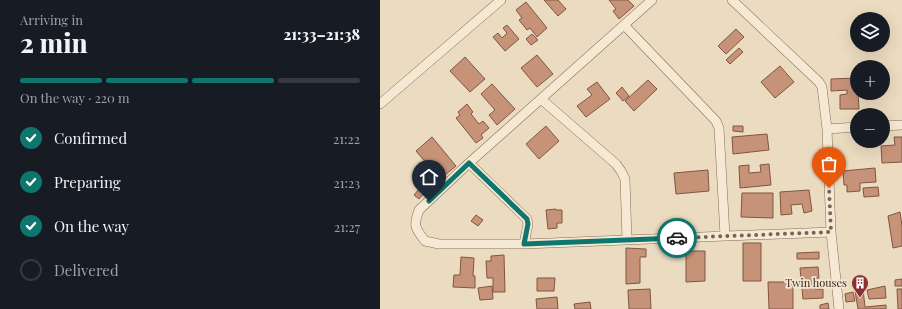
<!DOCTYPE html>
<html lang="en">
<head>
<meta charset="utf-8">
<style>
	:root { --surface:#171b24; --page:#20242c; --text:#f1f3f6; --muted:#9ea1a6; --line:#363941; --accent:#0f766e }
	body { margin:0; font-family:"Playfair Display",serif; background:var(--page); color:var(--text); height:100vh; display:flex; flex-direction:column; font-size:15px; white-space:nowrap }
	* { box-sizing:border-box; margin:0 }
	p { font-size:13px; color:var(--muted) }
	.icon { flex:none; width:22px; height:22px; fill:none; stroke:currentColor; stroke-width:2; stroke-linecap:round; stroke-linejoin:round }
	.map { position:relative; flex:1; overflow:hidden }
	.sheet { display:flex; flex-direction:column; background:var(--surface); width:380px }
	.sheet>* { flex:none }
	.buttons { position:absolute; left:470px; top:12px; display:grid; gap:8px }
	.buttons a { display:grid; place-items:center; width:40px; height:40px; border-radius:50%; background:var(--surface); box-shadow:0 4px 16px #0002; font-size:20px }
	.pin { position:absolute; display:grid; place-items:center; width:34px; height:34px; color:#fff; margin:-41px -17px; border-radius:50% 50% 50% 0; rotate:-45deg; box-shadow:0 0 4px #0007 }
	.pin .icon { rotate:45deg }
	.courier { position:absolute; display:grid; place-items:center; width:40px; height:40px; margin:-20px; border:3px solid #0f766e; border-radius:50%; background:#fff; color:#222; box-shadow:0 1px 5px #0007 }
	.headline em { font-style:normal; font-weight:800 }
	.headline div { display:flex; flex-direction:column-reverse }
	.headline { display:flex; align-items:center; justify-content:space-between; height:68px; padding:0 20px }
	h1 { font-size:26px; font-weight:800; line-height:30px }
	.bar { display:grid; grid-template-columns:repeat(4,1fr); gap:6px 4px; align-content:center; height:48px; padding:0 20px }
	.bar i { height:5px; border-radius:3px; background:var(--line) }
	.bar .on { background:var(--accent) }
	.bar p { grid-column:span 4 }
	ol { padding:0 20px; list-style:none }
	li { display:flex; align-items:center; gap:12px; height:44px }
	li p { margin-inline-start:auto }
	li .icon { padding:4px; border-radius:50%; background:var(--accent); color:#fff; stroke-width:4 }
	li:last-child { color:var(--muted) }
	li i { width:22px; height:22px; border:2px solid var(--line); border-radius:50% }
	main { display:flex; flex:1; min-height:0 }
	.map>svg:first-child { display:block }
	.building { fill:#c79378; stroke:#815541 }
	.lines { fill:none; stroke-linecap:round; stroke-linejoin:round }
	.minor-casing { stroke:#836d59; stroke-width:10 }
	.minor { stroke:#f6e9d3; stroke-width:9 }
	.done { stroke:#746556; stroke-width:4; stroke-dasharray:0 7.2 }
	.route { stroke:#0f766e; stroke-width:5 }
	.labels { text-anchor:middle; stroke-width:3.5; stroke-linejoin:round; paint-order:stroke }
	.poi-label { font-size:11px; fill:#34261d; stroke:#f3e6d0; text-anchor:end }
</style>
</head>
<body>
<main>
<section class="sheet">
<div class="headline"><div><h1>2 min</h1><p>Arriving in</p></div><em>21:33–21:38</em></div>
<div class="bar"><i class="on"></i><i class="on"></i><i class="on"></i><i></i><p>On the way · 220 m</p></div>
<ol>
<li><svg class="icon" aria-label="check" viewBox="0 0 24 24"><path d="M5 12l5 5 9-10"/></svg>Confirmed<p>21:22</p></li>
<li><svg class="icon" aria-label="check" viewBox="0 0 24 24"><path d="M5 12l5 5 9-10"/></svg>Preparing<p>21:23</p></li>
<li><svg class="icon" aria-label="check" viewBox="0 0 24 24"><path d="M5 12l5 5 9-10"/></svg>On the way<p>21:27</p></li>
<li><i></i>Delivered</li>
</ol>
</section>
<div class="map">
<svg width="522" height="309" viewBox="0 0 522 309">
	<rect width="100%" height="100%" fill="#ebdbc0"/>
	<!-- building -->
	<path class="building" d="M164 0H178L186 9 178 16Z
		M229 0H248L254 6 239 19 233 11 236 9Z
		M146 2 167 28 157 37 150 28 147 30 139 20 142 18 136 10Z
		M127 25 139 39 125 51 113 37 118 33 122 38 127 33 123 28Z
		M356 29 364 37 346 54 338 46Z
		M152 34 158 40 151 45 146 39Z
		M359 48 363 52 350 64 346 60Z
		M157 55 173 74 157 87 141 68Z
		M85 57 105 79 90 92 70 71Z
		M400 66 414 82 395 98 381 82Z
		M477 78V93H478L479 109H460V95L467 94V90L451 91V79Z
		M268 80 277 89 254 111 245 101Z
		M217 82 230 99 206 117 197 106 212 95 207 89Z
		M112 84 135 109 117 125 109 115 115 110 101 94Z
		M242 87 249 96 243 101 236 93Z
		M87 104 93 112 91 114 99 124 103 121 109 128 101 135 103 138 96 143 76 118 80 115 78 112Z
		M166 126 179 141 159 159 146 144Z
		M353 126H363V132L353 131Z
		M387 134 389 150 353 154 352 137Z
		M52 137 76 166 60 179 36 151Z
		M514 137H522V162L502 163 501 146 515 145Z
		M389 164 391 185 360 188 359 166 369 165V173L381 172 380 165Z
		M495 168 496 182 480 183V191L467 192V185H464L463 171Z
		M328 170 329 191 296 194 294 173Z
		M498 187 499 196 484 197 483 188Z
		M40 188 45 192 39 199 34 195Z
		M429 190 432 211 424 213 422 204 411 205 412 214 401 215 400 192Z
		M362 193H393V218L361 217Z
		M176 209V210H182V223H177V228L168 229 166 210Z
		M520 212 522 226V246L513 248 508 216Z
		M96 215 103 220 98 226 91 221Z
		M363 243H381V281H363Z
		M246 248 266 249V257H260V283L246 284Z
		M306 251H325V281L306 282Z
		M439 252V259H417V253Z
		M124 255 125 292H113V278H107L106 261H111V256Z
		M81 257 94 258 93 276H95V288L73 287 74 275H80Z
		M438 267 439 278 434 279 435 289H443V298L423 299 420 268Z
		M157 278H175L174 291H157Z
		M522 279V286H515V280Z
		M388 282H413V309H389Z
		M112 286 113 299 100 300 98 288Z
		M505 286 506 298 489 299 487 290Z
		M270 289 271 309H249L248 290Z
		M483 289 485 307 506 305V309H478L475 291Z
		M517 289H522V309H518Z
		M473 292 475 301 466 302 465 294Z
		M177 297 178 309H157L156 299Z
		M210 302 211 309H195L194 304Z
		M448 303 449 309H440V305Z"/>
	<g class="lines">
		<!-- minor casing -->
		<g class="minor-casing">
			<path id="minor" d="M272 0 89 163 39 210C33 226 35 228 45 241L59 244H144L451 232
				M352 0 439 82 442 87 447 129 451 232 459 309
				M244 25 336 121 339 128 345 236
				M161 99 236 164 241 171 245 179 247 240
				M0 104 121 0
				M503 126 522 125
				M447 129 477 127
				M89 163 147 219 148 224 144 244"/>
		</g>
		<!-- minor -->
		<use href="#minor" class="minor"/>
	</g>
	<g class="lines">
		<!-- done -->
		<path class="done" d="M297 238 451 232 449 188"/>
		<!-- route -->
		<path class="route" d="M49 201 89 163 147 219 148 224 144 244 297 238"/>
	</g>
	<!-- icons -->
	<defs>
		<g id="building-pin" transform="scale(0.9)"><path d="M0 17L-7.5 6A9.5 9.5 0 1 1 7.5 6Z" fill="#8f2d35" stroke="#f3e6d0"/><path d="M-4-6H4V6H1V3H-1V6H-4ZM-2.5-4.3h1.7v1.8h-1.7ZM.8-4.3h1.7v1.8H.8ZM-2.5-1h1.7V.8h-1.7ZM.8-1h1.7V.8H.8Z" fill="#fff"/></g>
	</defs>
	<g fill-rule="evenodd">
		<use href="#building-pin" x="480" y="283"/>
	</g>
	<g class="labels">
		<!-- poi labels -->
		<g class="poi-label">
			<text x="467" y="287">Twin houses</text>
		</g>
	</g>
</svg>
<div class="buttons">
<a><svg class="icon" aria-label="layers" viewBox="0 0 24 24"><path d="M12 4l9 5-9 5-9-5zM3 14l9 5 9-5"/></svg></a>
<a>+</a>
<a>−</a>
</div>
<div class="pin" style="left:449px;top:188px;background:#ea580c"><svg class="icon" aria-label="bag" viewBox="0 0 24 24"><path d="M5 8h14l-1 12H6zM9 8a3 3 0 0 1 6 0"/></svg></div>
<div class="pin" style="left:49px;top:201px;background:#1f2937"><svg class="icon" aria-label="home" viewBox="0 0 24 24"><path d="M3 11l9-7 9 7M6 9v11h12V9"/></svg></div>
<div class="courier" style="left:297px;top:238px"><svg class="icon" aria-label="car" viewBox="0 0 24 24"><path d="M5 17H2v-5l4-1 3-4h7l3 4 3 1v5h-3M9 17h6M6 11h13"/><circle cx="7" cy="17" r="2"/><circle cx="17" cy="17" r="2"/></svg></div>
</div>
</main>
</body>
</html>
